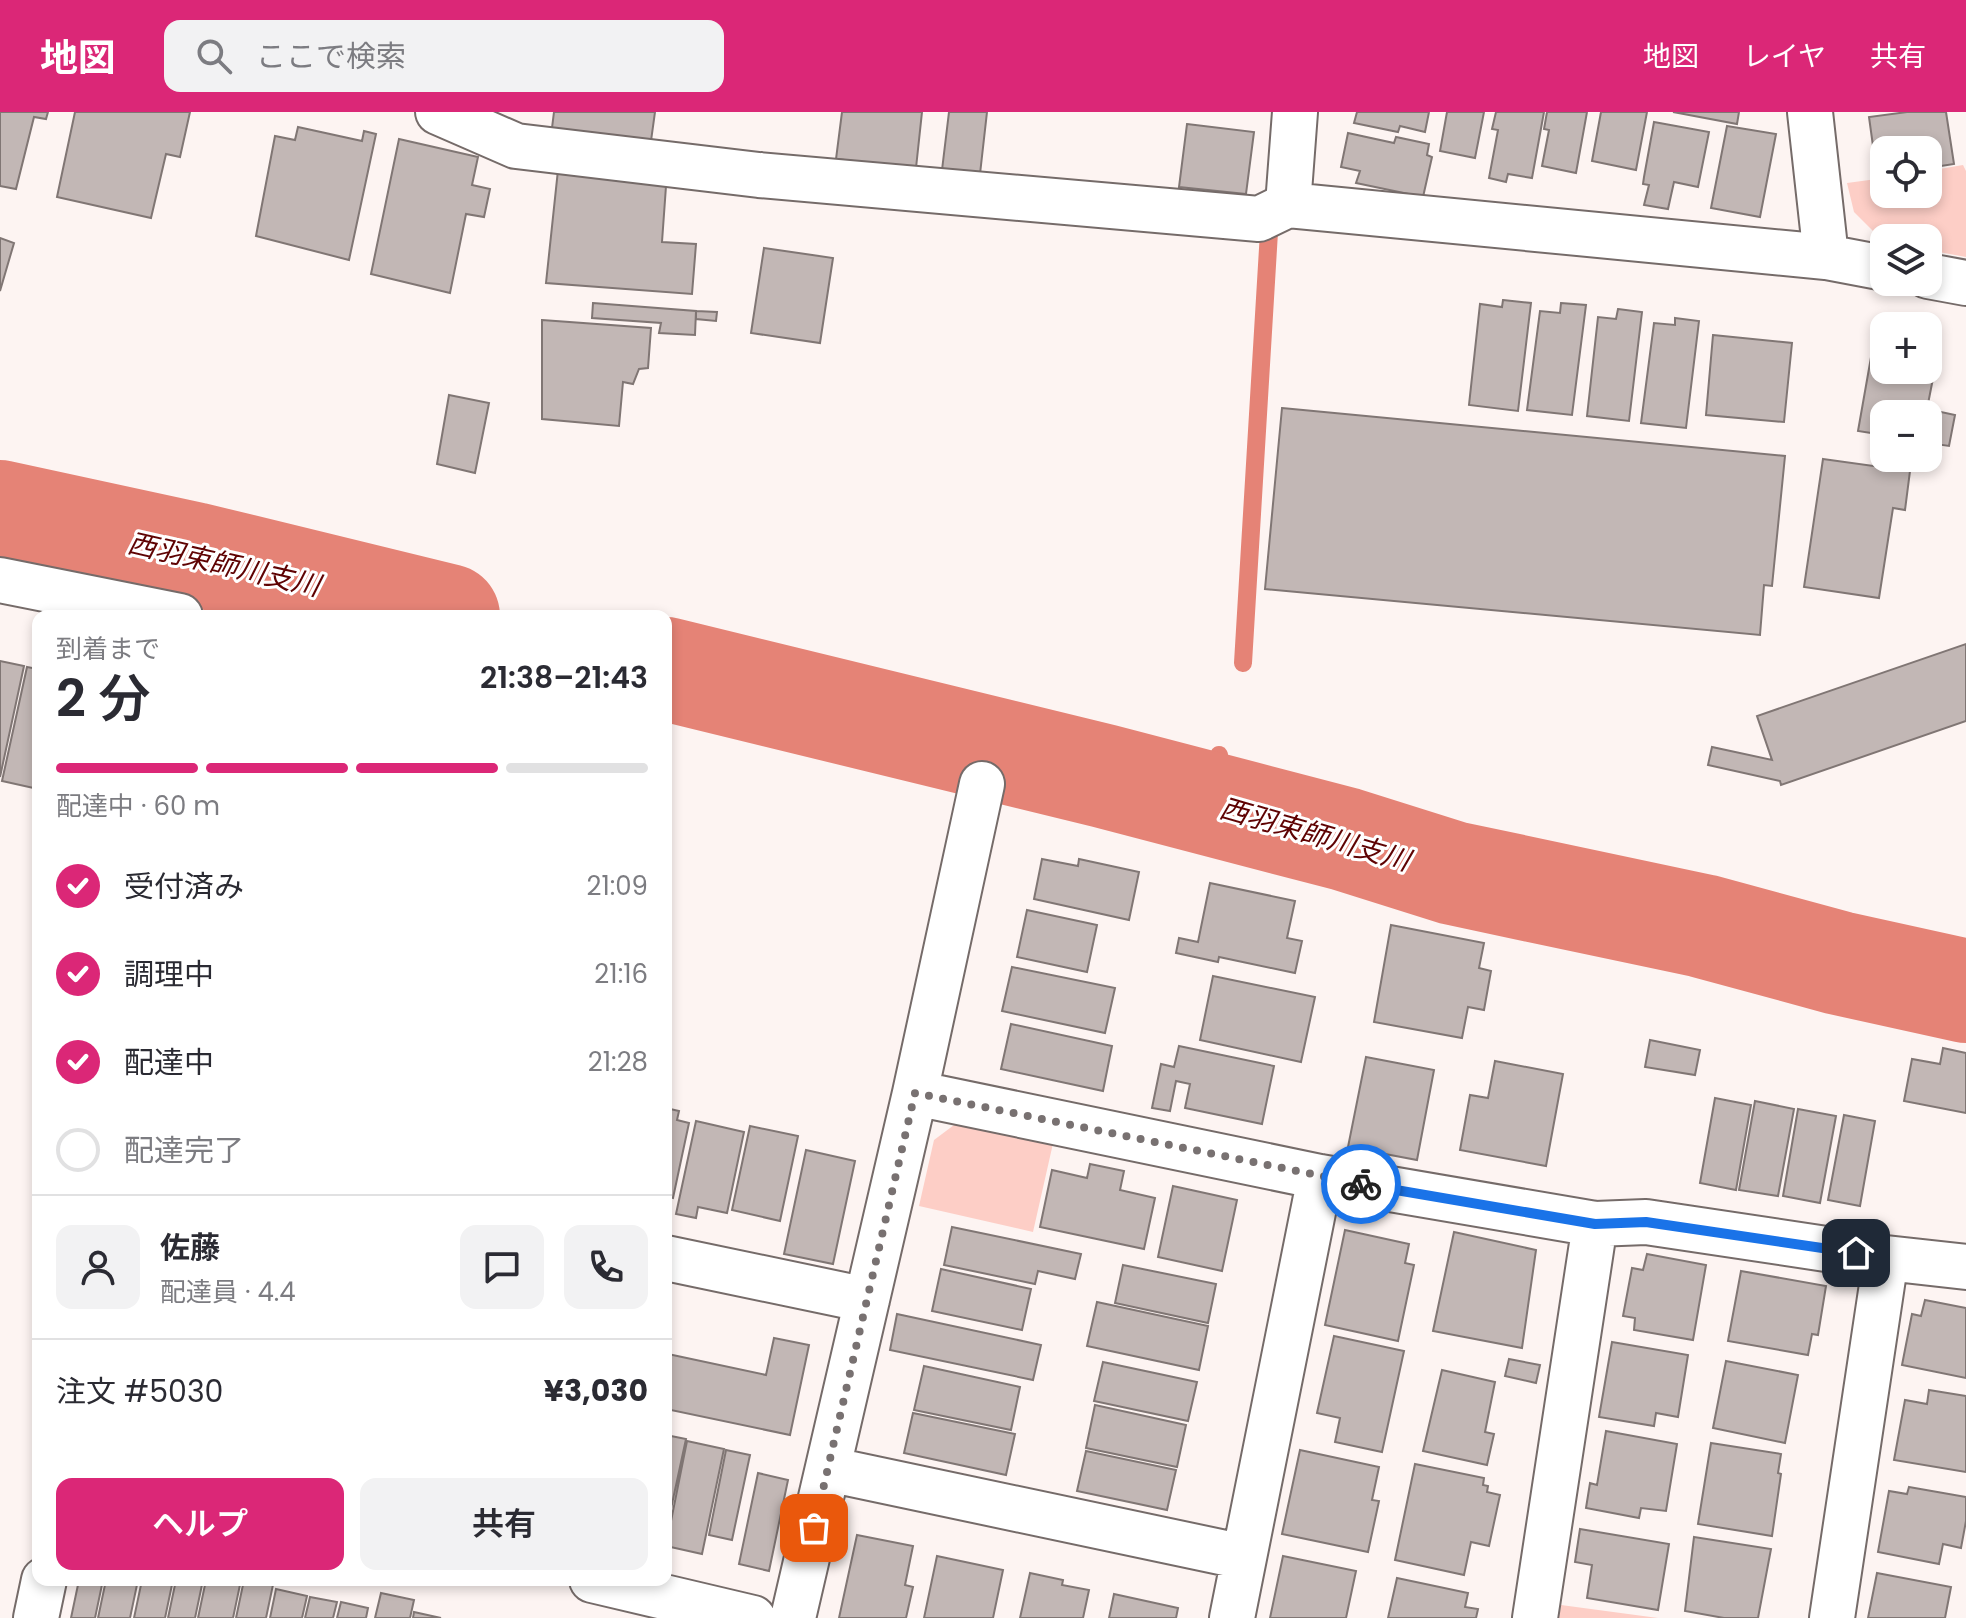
<!DOCTYPE html>
<html lang="ja">
<head>
<meta charset="utf-8">
<style>
	:root { --surface:#fff; --page:#f2f2f3; --text:#2b2b33; --muted:#7c7c81; --line:#e1e1e2; --accent:#db2777 }
	body { margin:0; font-family:Poppins,"Noto Sans JP",sans-serif; background:var(--page); color:var(--text); height:100vh; display:flex; flex-direction:column; font-size:30px; white-space:nowrap }
	* { box-sizing:border-box; margin:0 }
	p { font-size:26px; color:var(--muted) }
	.icon { flex:none; width:44px; height:44px; fill:none; stroke:currentColor; stroke-width:2; stroke-linecap:round; stroke-linejoin:round }
	.map { position:relative; flex:1; overflow:hidden }
	.drawer { position:absolute; left:32px; top:498px; width:640px; height:976px; display:flex; flex-direction:column; background:var(--surface); border-radius:16px; box-shadow:0 4px 12px #0003 }
	.drawer>* { flex:none }
	.fabs { position:absolute; left:1870px; top:24px; display:grid; gap:16px }
	.fabs a { display:grid; place-items:center; width:72px; height:72px; border-radius:16px; background:var(--surface); box-shadow:0 4px 12px #0003; font-size:40px }
	.pin { position:absolute; display:grid; place-items:center; width:68px; height:68px; color:#fff; margin:-34px; border-radius:16px; box-shadow:0 4px 12px #0006 }
	.courier { position:absolute; display:grid; place-items:center; width:80px; height:80px; margin:-40px; border:6px solid #1a73e8; border-radius:50%; background:#fff; color:#222; box-shadow:0 2px 10px #0007 }
	.headline em { font-style:normal; font-weight:600 }
	.headline div { display:flex; flex-direction:column-reverse }
	.headline { display:flex; align-items:center; justify-content:space-between; height:136px; padding:0 24px }
	h1 { font-size:52px; font-weight:600; line-height:60px }
	.bar { display:grid; grid-template-columns:repeat(4,1fr); gap:12px 8px; align-content:center; height:96px; padding:0 24px }
	.bar i { height:10px; border-radius:6px; background:var(--line) }
	.bar .current { background:var(--accent) }
	.bar p { grid-column:span 4 }
	.line { display:flex; align-items:center; gap:20px; padding:0 24px; border-top:2px solid var(--line) }
	.line div { flex:1 }
	.round { display:grid; place-items:center; flex:none; width:84px; height:84px; border-radius:16px; background:var(--page) }
	ol { padding:0 24px; list-style:none }
	li { display:flex; align-items:center; gap:24px; height:88px }
	li p { margin-inline-start:auto }
	li .icon { padding:8px; border-radius:50%; background:var(--accent); color:#fff; stroke-width:4 }
	li:last-child { color:var(--muted) }
	li i { width:44px; height:44px; border:4px solid var(--line); border-radius:50% }
	.button { display:flex; gap:16px; margin-top:auto; padding:16px 24px }
	.button a { flex:1; height:92px; border-radius:16px; background:var(--accent); color:#fff; font-size:32px; font-weight:600; line-height:92px; text-align:center }
	.button a+a { background:var(--page); color:var(--text) }
	header { display:flex; align-items:center; gap:48px; box-sizing:border-box; height:112px; padding:0 40px; background:var(--accent); color:#fff }
	header strong { font-size:38px }
	nav { display:flex; gap:44px; margin-inline-start:auto; font-size:28px }
	.search { width:560px; height:72px; background:var(--page); display:flex; align-items:center; gap:20px; box-sizing:border-box; padding:0 28px; border-radius:16px; color:var(--muted); font-size:30px }
	.map>svg:first-child { display:block }
	.green { fill:#fdcec6 }
	.lines { fill:none; stroke-linecap:round; stroke-linejoin:round }
	.stream { stroke:#e58376; stroke-width:18 }
	.river { stroke:#e58376; stroke-width:104 }
	.building { fill:#c2b7b5; stroke:#807674; stroke-width:2 }
	.minor-casing { stroke:#756b69; stroke-width:48 }
	.minor { stroke:#fff; stroke-width:44 }
	.done { stroke:#787171; stroke-width:8; stroke-dasharray:0 14.4 }
	.route { stroke:#1a73e8; stroke-width:10 }
	.labels { text-anchor:middle; stroke-width:6; stroke-linejoin:round; paint-order:stroke }
	.water-label { font-size:28px; font-style:italic; fill:#5f0303; stroke:#fff }
</style>
</head>
<body>
<header>
<strong>地図</strong>
<div class="search"><svg class="icon" aria-label="search" viewBox="0 0 24 24"><circle cx="10" cy="10" r="6"/><path d="M15 15l6 6"/></svg>ここで検索</div>
<nav><a>地図</a><a>レイヤ</a><a>共有</a></nav>
</header>
<div class="map">
<svg width="1966" height="1506" viewBox="0 0 1966 1506">
	<rect width="100%" height="100%" fill="#fdf4f2"/>
	<!-- green -->
	<path class="green" d="M1963 53 1966 59V145L1928 138V126H1884L1883 129 1854 100 1847 71 1884 66V82H1928V59Z
		M962 1007 1054 1027 1033 1120 919 1094 934 1028Z
		M1561 1493 1658 1506H1559Z"/>
	<g class="lines">
		<!-- stream -->
		<path class="stream" d="M1243 551 1269 120
			M1205 691 1219 643"/>
		<!-- river -->
		<path class="river" d="M0 400 194 442 448 504
			M666 557 1104 664 1345 727 1453 761 1703 814 1839 851 1966 879"/>
	</g>
	<!-- building -->
	<path class="building" d="M0 0H48L46 7 34 5 16 77 0 74Z
		M75 0H190L180 45 166 42 151 106 57 85Z
		M554 0H655L651 29 552 16Z
		M842 0H922L916 56 836 47Z
		M949 0H987L980 62 942 58Z
		M1357 0H1429L1425 20 1400 14 1398 20 1354 11Z
		M1447 0H1484L1475 46 1440 39Z
		M1496 0H1544L1532 66 1508 62 1506 70 1489 66 1498 18 1492 17Z
		M1547 0H1587L1576 61 1542 54 1549 18 1544 17Z
		M1601 0H1647L1636 58 1592 49Z
		M1673 0H1739L1737 12Z
		M1907 0H1946L1954 52 1928 56V38H1884V62L1877 63 1869 5Z
		M1654 10 1709 20 1698 75 1674 70 1668 97 1644 93 1649 73 1643 72 1644 65Z
		M1187 12 1254 20 1246 82 1179 75Z
		M1727 14 1776 22 1760 105 1711 96Z
		M298 15 362 29 364 19 376 22 349 148 256 124 275 24 295 28Z
		M1348 21 1394 31 1396 25 1429 32 1427 43 1432 45 1423 85 1356 71 1360 59 1341 55Z
		M399 27 478 45 472 73 490 77 484 105 466 102 450 181 371 162Z
		M558 58 666 74 662 130 696 132 692 182 546 171Z
		M0 126 14 131 0 179Z
		M764 136 833 146 820 231 751 221Z
		M1503 188 1531 191 1518 299 1469 293 1480 192 1502 195Z
		M593 191 696 199 695 223 659 221 661 211 592 206Z
		M1561 191 1586 193 1572 303 1527 298 1540 199 1560 201Z
		M1618 197 1642 200 1629 309 1587 304 1598 205 1616 207Z
		M696 199 717 200 716 209 696 207Z
		M1675 206 1699 209 1686 316 1641 311 1654 211 1675 213Z
		M542 208 651 216 648 256 639 257 633 272 623 270 619 314 542 307Z
		M1713 223 1792 231 1784 310 1706 303Z
		M1873 234 1884 236V258H1928V245L1937 246 1927 297 1955 303 1949 334 1928 331V302H1884V323L1858 319Z
		M449 283 489 291 475 361 437 352Z
		M1282 296 1785 344 1772 474 1764 473 1760 523 1265 477Z
		M1823 347 1910 359 1905 398 1893 396 1879 486 1804 475Z
		M1966 532V609L1781 673 1780 669 1708 653 1712 635 1772 648 1757 604Z
		M0 549 24 554 0 665Z
		M27 555 38 557V677L2 669Z
		M1042 747 1078 754 1079 747 1139 760 1129 808 1034 787Z
		M1210 771 1295 789 1287 826 1302 829 1295 861 1219 845 1218 850 1176 841 1179 826 1198 830Z
		M1027 798 1097 813 1087 860 1017 845Z
		M1391 813 1484 831 1479 856 1491 859 1484 898 1468 895 1462 926 1374 910Z
		M1012 855 1115 876 1105 921 1002 899Z
		M1213 864 1315 885 1301 950 1200 928Z
		M1011 912 1112 934 1103 979 1001 957Z
		M1650 928 1700 938 1695 963 1645 955Z
		M1179 934 1274 954 1262 1012 1185 996 1190 972 1176 969 1170 999 1152 996 1161 952 1174 955Z
		M1943 936 1966 941V1001L1904 989 1912 947 1940 952Z
		M1366 945 1434 958 1417 1048 1348 1035Z
		M1495 949 1563 962 1546 1054 1460 1038 1470 983 1488 986Z
		M1715 986 1751 993 1736 1078 1700 1071Z
		M1755 989 1794 997 1778 1084 1739 1078Z
		M666 996 679 999 677 1008 689 1011 673 1086 666 1084Z
		M1798 997 1836 1004 1820 1091 1783 1084Z
		M1844 1003 1875 1009 1860 1094 1828 1088Z
		M696 1009 744 1020 727 1101 698 1095 696 1106 676 1102Z
		M750 1014 798 1024 780 1109 732 1098Z
		M806 1038 855 1049 833 1152 784 1142Z
		M1090 1052 1124 1059 1120 1078 1155 1086 1144 1137 1040 1115 1052 1058 1087 1066Z
		M1173 1074 1237 1088 1222 1159 1158 1145Z
		M952 1115 1081 1142 1075 1167 1038 1159 1035 1172 944 1153Z
		M1345 1118 1409 1132 1405 1151 1414 1153 1398 1229 1325 1213Z
		M1454 1120 1536 1138 1522 1236 1433 1219Z
		M1647 1142 1706 1153 1693 1228 1634 1218 1635 1206 1623 1204 1632 1156 1643 1158Z
		M1123 1153 1216 1172 1208 1211 1115 1191Z
		M941 1157 1031 1177 1022 1218 932 1199Z
		M1741 1159 1826 1174 1818 1223 1812 1222 1808 1243 1728 1229Z
		M1925 1188 1966 1196V1266L1902 1253 1912 1202 1921 1204Z
		M1097 1190 1208 1214 1199 1258 1087 1234Z
		M897 1202 1041 1233 1033 1268 890 1238Z
		M1334 1224 1404 1239 1382 1340 1335 1330 1340 1306 1317 1301Z
		M774 1226 809 1233 790 1323 666 1297 668 1242 766 1263Z
		M1612 1230 1688 1243 1678 1305 1656 1301 1654 1314 1599 1305Z
		M1509 1247 1540 1253 1536 1271 1505 1264Z
		M1726 1249 1798 1263 1785 1331 1713 1316Z
		M1103 1250 1197 1270 1188 1309 1094 1289Z
		M924 1254 1020 1275 1011 1318 914 1298Z
		M1442 1258 1495 1270 1485 1320 1494 1322 1487 1353 1423 1339Z
		M1929 1278 1966 1284V1360L1894 1348 1905 1288 1927 1292Z
		M1095 1293 1186 1313 1177 1355 1086 1336Z
		M913 1301 1015 1322 1006 1363 904 1341Z
		M1606 1319 1677 1332 1666 1399 1641 1396 1639 1406 1586 1396 1590 1371 1597 1373Z
		M666 1323 686 1327 666 1420Z
		M687 1329 724 1337 702 1442 666 1434Z
		M1711 1331 1781 1342 1778 1361 1781 1362 1772 1424 1698 1412Z
		M726 1338 750 1343 732 1428 709 1423Z
		M1300 1338 1379 1355 1372 1388 1379 1389 1368 1440 1282 1422Z
		M1086 1339 1176 1358 1167 1398 1077 1379Z
		M1415 1352 1484 1366 1483 1373 1488 1374 1487 1380 1500 1383 1489 1434 1471 1430 1464 1463 1395 1448Z
		M758 1361 788 1368 769 1459 739 1452Z
		M1909 1375 1966 1385V1409L1961 1436 1943 1432 1939 1452 1878 1440 1889 1379 1907 1382Z
		M1580 1417 1669 1432 1658 1498 1587 1486 1592 1453 1575 1450Z
		M857 1423 913 1434 905 1473 913 1475 906 1506H839Z
		M1694 1425 1771 1437 1758 1506H1724L1685 1499Z
		M937 1444 1003 1458 993 1506H924Z
		M1283 1444 1356 1459 1346 1506H1270Z
		M1030 1461 1063 1468 1062 1473 1089 1478 1083 1506H1020Z
		M1877 1461 1951 1475 1945 1506H1868Z
		M1397 1466 1468 1481 1465 1495 1478 1497 1476 1506H1388Z
		M79 1468H103L95 1506H71Z
		M106 1468H138L130 1506H98Z
		M142 1468H173L165 1506H134Z
		M176 1468H203L195 1506H168Z
		M206 1468H241L233 1506H198Z
		M244 1468H274L266 1506H236Z
		M276 1477 307 1484 302 1506H270Z
		M381 1481 414 1488 410 1506H375Z
		M1114 1482 1178 1496 1176 1506H1109Z
		M310 1485 337 1490 333 1506H305Z
		M341 1490 368 1496 366 1506H337Z
		M414 1500 441 1506H413Z"/>
	<g class="lines">
		<!-- minor casing -->
		<g class="minor-casing">
			<path id="minor" d="M438 0 516 34 759 63 1259 107 1288 93 1826 145 1884 156
				M1810 0 1826 145
				M1288 93 1295 0
				M1928 164 1966 171
				M0 468 180 504
				M915 981 1320 1065 1595 1112 1646 1110 1886 1146 1966 1155
				M666 1146 867 1188
				M828 1357 1244 1445
				M592 1468 753 1506
				M36 1506 44 1468
				M793 1506 915 981 982 672
				M1232 1506 1320 1065
				M1535 1506 1595 1112
				M1832 1506 1886 1146"/>
		</g>
		<!-- minor -->
		<use href="#minor" class="minor"/>
	</g>
	<g class="lines">
		<!-- done -->
		<path class="done" d="M814 1416 915 981 1361 1072"/>
		<!-- route -->
		<path class="route" d="M1361 1072 1595 1112 1646 1110 1856 1141"/>
	</g>
	<g class="labels">
		<!-- water labels -->
		<g class="water-label">
			<text transform="translate(224 452) rotate(13)" y="10">西羽束師川支川</text>
			<text transform="translate(1315 722) rotate(16)" y="10">西羽束師川支川</text>
		</g>
	</g>
</svg>
<div class="fabs">
<a><svg class="icon" aria-label="locate" viewBox="0 0 24 24"><circle cx="12" cy="12" r="6"/><path d="M12 2v4M12 18v4M2 12h4M18 12h4"/></svg></a>
<a><svg class="icon" aria-label="layers" viewBox="0 0 24 24"><path d="M12 4l9 5-9 5-9-5zM3 14l9 5 9-5"/></svg></a>
<a>+</a>
<a>−</a>
</div>
<div class="pin" style="left:814px;top:1416px;background:#ea580c"><svg class="icon" aria-label="bag" viewBox="0 0 24 24"><path d="M5 8h14l-1 12H6zM9 8a3 3 0 0 1 6 0"/></svg></div>
<div class="pin" style="left:1856px;top:1141px;background:#1f2937"><svg class="icon" aria-label="home" viewBox="0 0 24 24"><path d="M3 11l9-7 9 7M6 9v11h12V9"/></svg></div>
<div class="courier" style="left:1361px;top:1072px"><svg class="icon" aria-label="bike" viewBox="0 0 24 24"><circle cx="6" cy="16" r="4"/><circle cx="18" cy="16" r="4"/><path d="M6 16l4-8h5l3 8M10 8l3 8H6M13 5h3"/></svg></div>
<section class="drawer">
<div class="headline"><div><h1>2 分</h1><p>到着まで</p></div><em>21:38–21:43</em></div>
<div class="bar"><i class="current"></i><i class="current"></i><i class="current"></i><i></i><p>配達中 · 60 m</p></div>
<ol>
<li><svg class="icon" aria-label="check" viewBox="0 0 24 24"><path d="M5 12l5 5 9-10"/></svg>受付済み<p>21:09</p></li>
<li><svg class="icon" aria-label="check" viewBox="0 0 24 24"><path d="M5 12l5 5 9-10"/></svg>調理中<p>21:16</p></li>
<li><svg class="icon" aria-label="check" viewBox="0 0 24 24"><path d="M5 12l5 5 9-10"/></svg>配達中<p>21:28</p></li>
<li><i></i>配達完了</li>
</ol>
<div class="line" style="height:144px"><a class="round"><svg class="icon" aria-label="person" viewBox="0 0 24 24"><circle cx="12" cy="8" r="4"/><path d="M4 21q1-7 8-7t8 7"/></svg></a><div><b>佐藤</b><p>配達員 · 4.4</p></div><a class="round"><svg class="icon" aria-label="chat" viewBox="0 0 24 24"><path d="M4 5h16v11H9l-5 4z"/></svg></a><a class="round"><svg class="icon" aria-label="phone" viewBox="0 0 24 24"><path d="M5 4h4l2 5-3 2q2 4 5 5l2-3 5 2v4C11 20 4 13 5 4z"/></svg></a></div>
<div class="line" style="height:104px"><div>注文 #5030</div><b>¥3,030</b></div>
<div class="button"><a>ヘルプ</a><a>共有</a></div>
</section>
</div>
</body>
</html>
